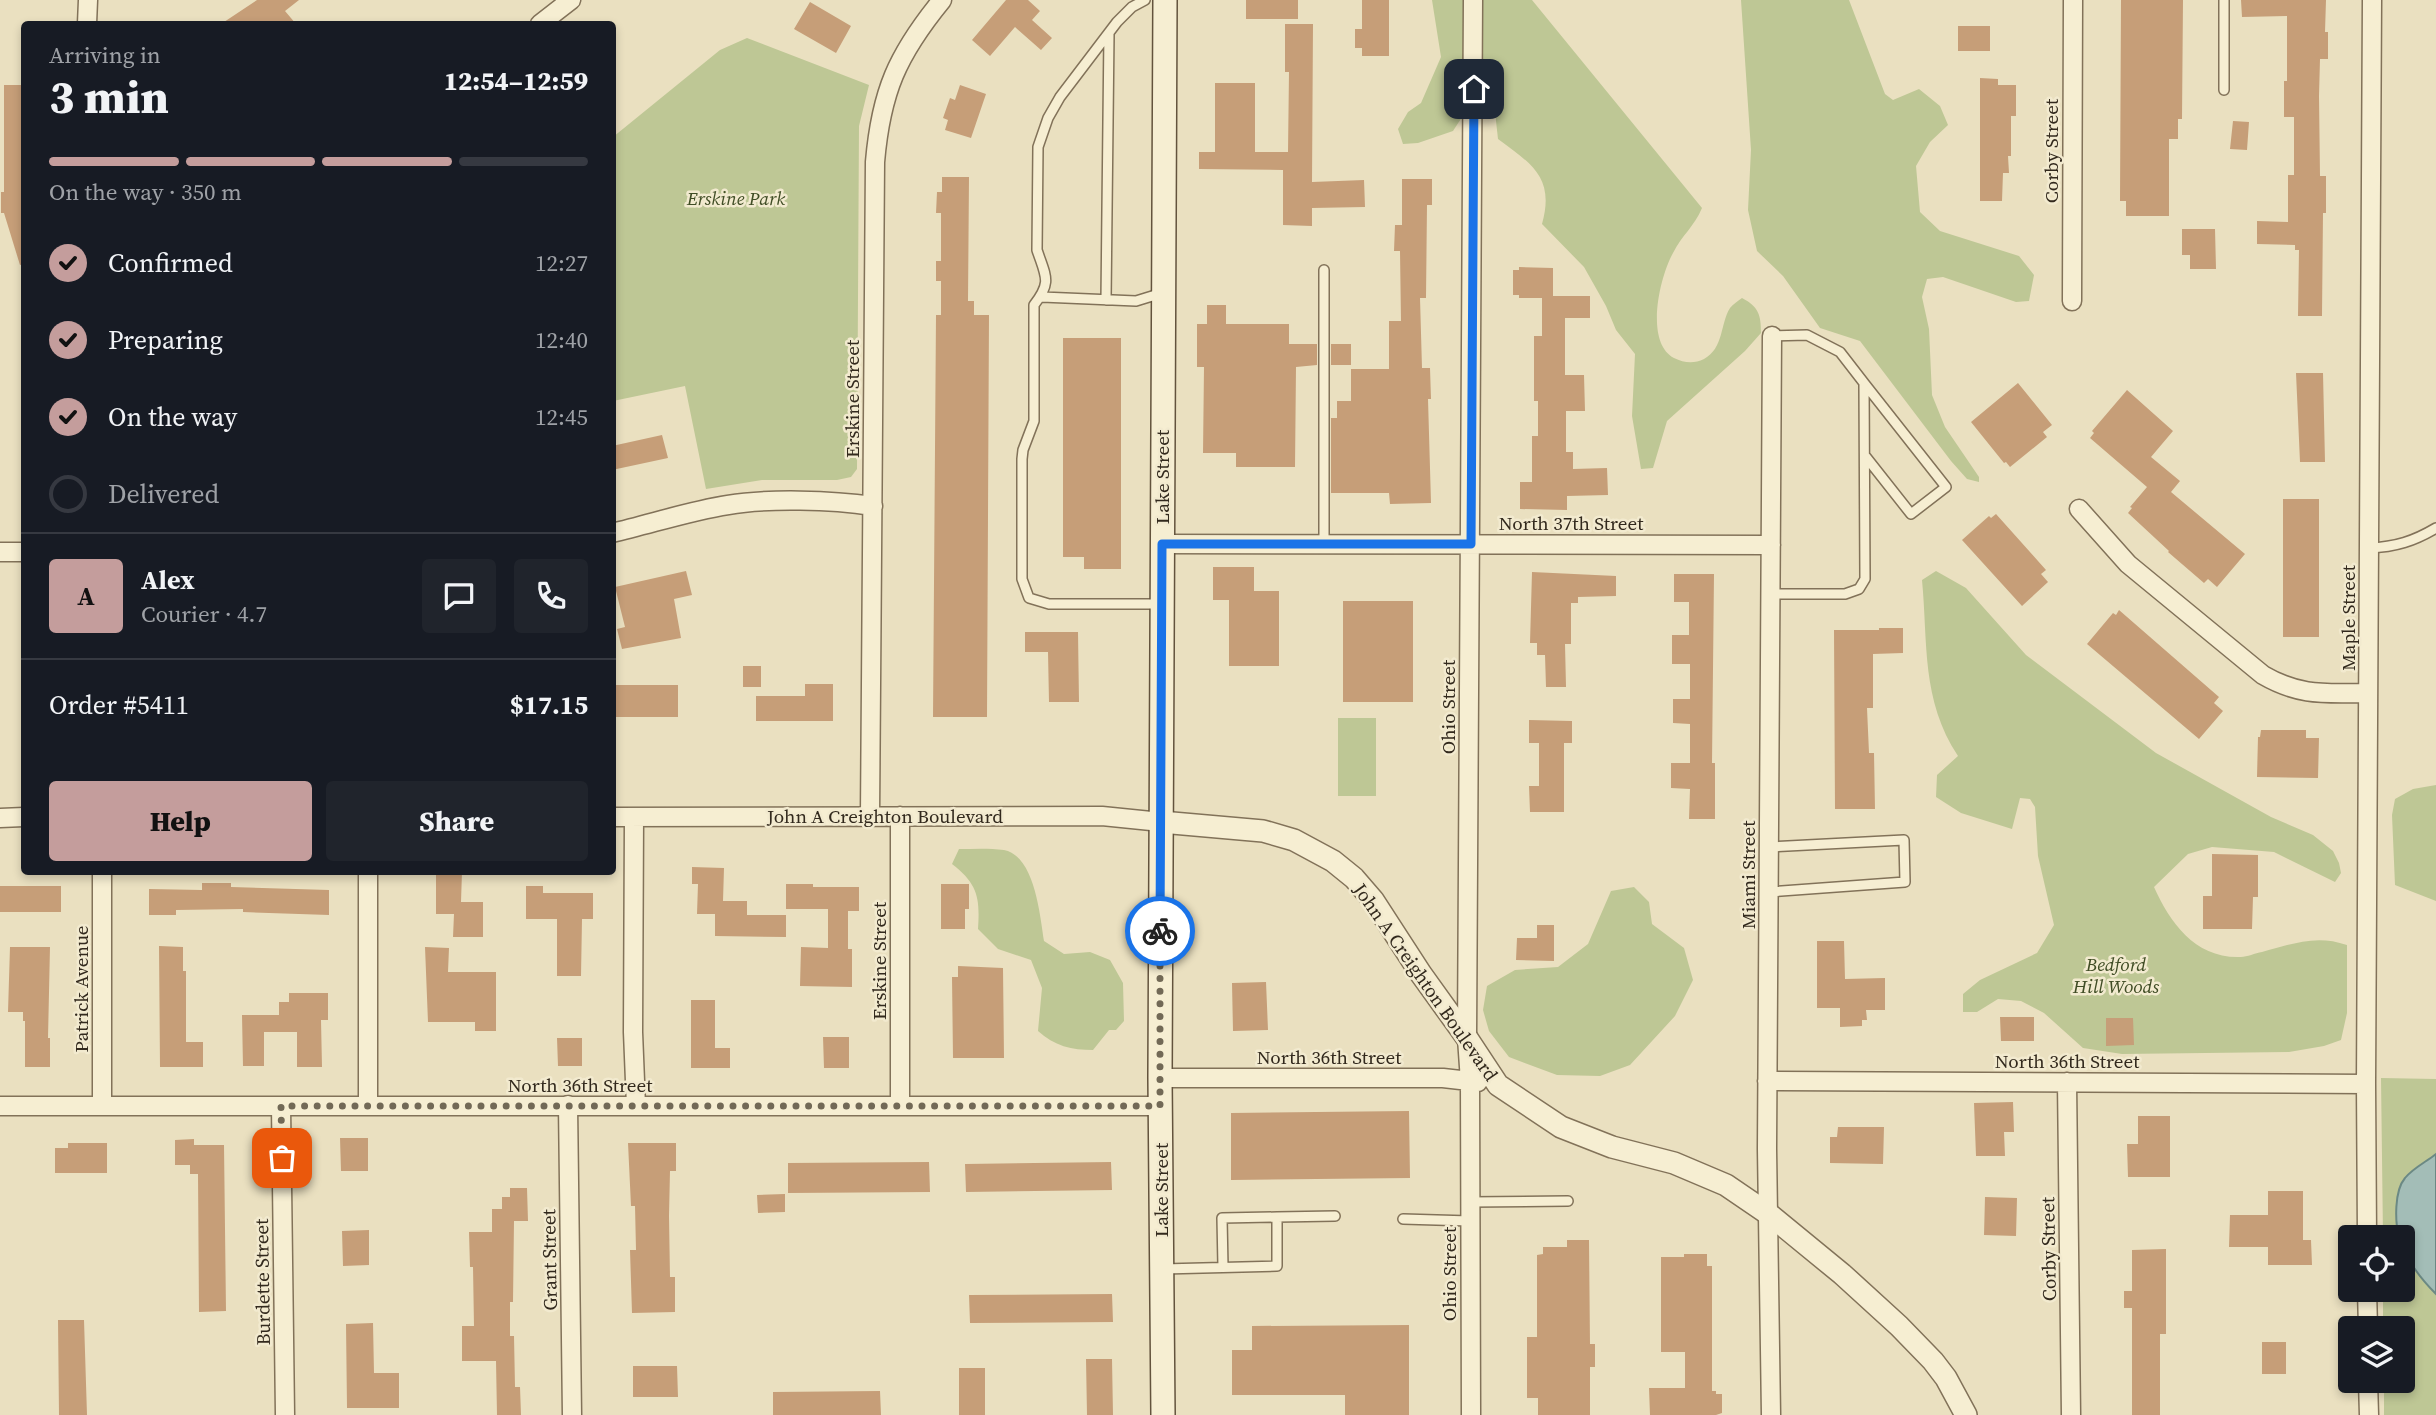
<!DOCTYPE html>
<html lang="en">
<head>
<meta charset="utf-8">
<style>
	:root { --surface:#171b24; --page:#20242c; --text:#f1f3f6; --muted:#9ea1a6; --line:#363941; --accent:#c49d9c }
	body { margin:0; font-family:"Source Serif 4",serif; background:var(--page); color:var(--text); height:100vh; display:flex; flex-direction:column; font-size:26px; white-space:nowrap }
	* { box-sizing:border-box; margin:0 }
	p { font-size:23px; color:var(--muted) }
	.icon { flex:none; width:38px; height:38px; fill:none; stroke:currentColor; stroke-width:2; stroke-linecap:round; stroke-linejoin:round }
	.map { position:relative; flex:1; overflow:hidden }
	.details { position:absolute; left:21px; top:21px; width:595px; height:854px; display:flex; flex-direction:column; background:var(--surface); border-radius:7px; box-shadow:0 4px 10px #0003 }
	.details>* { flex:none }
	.controls { position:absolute; left:2338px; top:1225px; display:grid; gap:14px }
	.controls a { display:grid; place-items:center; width:77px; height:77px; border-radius:7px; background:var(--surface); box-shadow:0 4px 10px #0003; font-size:35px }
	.pin { position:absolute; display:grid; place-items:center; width:60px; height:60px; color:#fff; margin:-30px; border-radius:14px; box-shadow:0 4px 10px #0006 }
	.courier { position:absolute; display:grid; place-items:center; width:70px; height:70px; margin:-35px; border:5px solid #1a73e8; border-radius:50%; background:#fff; color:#222; box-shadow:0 2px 9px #0007 }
	.headline em { font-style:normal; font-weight:800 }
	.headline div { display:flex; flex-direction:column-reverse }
	.headline { display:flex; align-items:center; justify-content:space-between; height:119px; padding:0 28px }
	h1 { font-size:46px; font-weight:800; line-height:52px }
	.bar { display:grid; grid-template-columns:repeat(4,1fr); gap:10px 7px; align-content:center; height:84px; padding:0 28px }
	.bar i { height:9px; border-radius:5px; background:var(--line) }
	.bar .active { background:var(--accent) }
	.bar p { grid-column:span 4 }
	.line { display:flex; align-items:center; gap:18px; padding:0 28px; border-top:2px solid var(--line) }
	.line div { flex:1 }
	.round { display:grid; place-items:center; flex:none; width:74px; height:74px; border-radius:7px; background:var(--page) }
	ol { padding:0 28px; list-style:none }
	li { display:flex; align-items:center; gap:21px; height:77px }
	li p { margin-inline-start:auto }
	li .icon { padding:7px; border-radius:50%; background:var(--accent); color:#111; stroke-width:4 }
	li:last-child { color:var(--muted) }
	li i { width:38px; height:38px; border:4px solid var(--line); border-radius:50% }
	.button { display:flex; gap:14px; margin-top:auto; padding:14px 28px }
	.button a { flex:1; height:80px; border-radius:7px; background:var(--accent); color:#111; font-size:28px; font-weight:800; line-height:80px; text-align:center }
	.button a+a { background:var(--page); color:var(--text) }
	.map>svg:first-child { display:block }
	.green { fill:#bec795 }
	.water { fill:#a3bdb7; stroke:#6b8984; stroke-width:2 }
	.building { fill:#c69e78 }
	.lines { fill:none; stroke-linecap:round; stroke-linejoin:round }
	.service-casing { stroke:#827259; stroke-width:12 }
	.minor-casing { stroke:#827259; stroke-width:21 }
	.tertiary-casing { stroke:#827259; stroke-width:24 }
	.secondary-casing { stroke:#63533d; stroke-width:26 }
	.service { stroke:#f6eed2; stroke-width:9 }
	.minor { stroke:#f6eed2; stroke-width:18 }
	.tertiary { stroke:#f6eed2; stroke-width:21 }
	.secondary { stroke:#f6eed2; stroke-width:23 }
	.done { stroke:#726956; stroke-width:7; stroke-dasharray:0 12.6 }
	.route { stroke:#1a73e8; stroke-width:9 }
	.labels { text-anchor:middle; stroke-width:5; stroke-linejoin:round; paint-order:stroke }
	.street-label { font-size:19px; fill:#32291d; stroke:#f2eacf }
	.park-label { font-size:19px; font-style:italic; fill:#404d25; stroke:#f2eacf }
</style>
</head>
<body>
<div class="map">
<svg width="2436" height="1415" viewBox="0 0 2436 1415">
	<rect width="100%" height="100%" fill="#eae0c0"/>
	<!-- green -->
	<path class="green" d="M1432 0H1532L1702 208C1694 227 1682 235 1673 253 1660 276 1644 342 1674 358 1684 363 1694 364 1704 359 1724 348 1720 324 1730 308 1733 304 1738 301 1742 298 1759 307 1761 315 1761 333L1745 351 1667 421 1653 468 1641 469 1632 416 1635 354 1616 330 1606 306 1584 267 1542 224C1555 178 1532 164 1498 139L1495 112 1482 109 1464 114 1453 131 1418 143 1403 144 1398 129 1408 112 1421 103 1441 57Z
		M1741 0H1849L1885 94 1893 100 1919 89 1940 106 1948 125 1930 142 1916 166 1920 212 1940 231 2019 256 2034 275 2029 301 2016 302 1943 277 1927 279 1922 297 1929 329 1932 395 1945 427 1979 477V482L1967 479 1951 461 1860 341 1820 328 1783 276 1757 251 1748 210 1751 150Z
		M747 38 869 85 859 126 857 469 851 477 837 480H762L706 489 685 386 613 401V137L720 50Z
		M1936 571 1966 588 2026 655 2156 753 2271 817 2313 835 2333 851 2339 863 2341 873 2335 882 2274 852 2212 847 2188 854 2154 887C2170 923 2196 959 2241 957 2247 957 2255 953 2262 952 2292 944 2316 934 2347 945V1013L2341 1040 2324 1046 2289 1052 2122 1054 2083 1048 2044 1013 2021 1001 1998 999 1977 1012H1963V994L1980 980 2037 953 2054 925 2038 856 2035 807 2030 799 2020 798 2012 829 1961 813 1936 797 1937 775 1958 756C1921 700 1928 643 1922 580Z
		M1338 718H1376V796H1338Z
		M2436 785V901L2395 885 2392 815 2395 799 2413 789Z
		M959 849C973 849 989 848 1004 850 1035 856 1040 916 1044 941L1064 954 1090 952 1110 960 1123 983 1124 1021 1116 1030H1109L1093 1050C1072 1050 1054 1046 1038 1031L1042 988 1031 960 998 949 978 929C980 898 978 884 952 864Z
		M1634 887 1649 902 1652 924 1684 948 1693 980 1675 1016 1630 1065 1600 1076 1557 1075 1509 1057 1489 1031 1483 1010 1487 986 1515 970 1558 967 1588 944 1611 891Z
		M2381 1078 2436 1079V1415H2384V1381H2403V1328H2383V1290H2403V1237H2383Z"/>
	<!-- water -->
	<path class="water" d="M2436 1154V1294C2422 1280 2403 1257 2403 1237H2399C2395 1222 2394 1191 2405 1178 2413 1168 2426 1162 2436 1154Z"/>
	<!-- building -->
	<path class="building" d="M257 0H299L285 11 296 24H221Z
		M1006 0H1028L1040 11 1032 20 1052 38 1041 50 1015 27 990 56 972 40Z
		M1246 0H1298V19H1246Z
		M1362 0H1389V56H1362V48H1355V29H1362Z
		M2121 0H2183L2182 119H2178V139H2169V216H2126V201H2120Z
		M2241 0H2326L2325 32H2328V59H2320L2319 96 2320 176H2326V213H2323L2322 316H2298L2299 250H2295V245L2257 244V221L2288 222V175H2294V117H2284V81H2287V16L2242 17Z
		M810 2 851 26 836 53 794 29Z
		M1285 24H1313L1312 182 1364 180 1365 207 1312 208V226L1283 225V170L1199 169V152H1215V83H1255V152H1288L1289 72H1285Z
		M1958 26H1990V51H1958Z
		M1980 78 1998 79V85H2016V116H2011V156H2008L2009 173H2003L2002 201H1980Z
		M4 85H24V264L20 265 4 213H1V192H4Z
		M960 85 986 94 971 138 945 130 948 120 943 118 950 98 955 100Z
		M2233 121 2249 122 2247 150 2230 149Z
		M942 177H969L968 301H974V315H989L987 717H933L936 315H941V281H936V261H941V213H936L937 192H942Z
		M1402 179H1432V205H1427L1426 298H1420L1422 368H1430L1431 399H1428L1431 503 1390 504 1389 493H1331V418H1337V401H1351V369H1389V321H1401L1400 251H1394L1395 225H1402Z
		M2182 229H2215L2216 269H2190V255H2182Z
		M1519 267 1553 268V296H1590V318H1565V375H1584L1585 411H1566V452H1573V469L1607 468 1608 495 1567 496V510L1520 509V482H1532V436H1538V401H1534V336H1542V298H1519V295H1513V270H1519Z
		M1207 305H1226V324H1289V344H1317V365L1296 367 1295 467H1236V453H1203L1204 367H1197V324H1207Z
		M1063 338H1121V569H1084V557H1063Z
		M1331 344H1351V365H1331Z
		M2296 373H2323L2325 462H2300Z
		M2018 383 2052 425 2043 432 2047 437 2010 467 2006 462 2004 463 1971 422Z
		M2127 390 2173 431 2151 457 2180 481 2171 492 2245 554 2217 587 2208 579 2204 583 2168 552 2169 551 2128 513 2132 508 2130 507 2147 487 2090 438 2094 433 2092 431Z
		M662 435 668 458 612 470V446Z
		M2283 499H2319V637H2283Z
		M1996 514 2046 570 2041 574 2048 582 2022 606 1962 540 1989 516 1991 518Z
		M1213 567H1254V591H1279V666H1229V600H1213Z
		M686 571 692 595 674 599 681 638 622 649 617 629 625 627 615 587Z
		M1532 572 1616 576V596L1578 597V603H1571V644H1565L1566 687H1546L1545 655H1537V643H1530Z
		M1674 574H1714L1712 763H1715V819H1689L1690 789 1671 788V763H1690V724L1673 723V699H1690V664H1672V635H1689V602H1674Z
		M1343 601H1413V702H1343Z
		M2119 610 2219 697 2214 703 2223 711 2199 739 2087 644 2113 613 2116 615Z
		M1879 628H1903V653L1873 654V708H1867L1869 753H1874L1875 809H1835L1834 630H1879Z
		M1025 632H1078L1079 702H1049L1048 652H1025Z
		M743 666H761V687H743Z
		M805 684H833V721H756V696H805Z
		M612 685H678V717H612Z
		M1529 720 1572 721V743H1564V812H1530L1529 786H1539V743H1529Z
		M2261 730H2306V738H2319L2318 778 2257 777 2258 737H2260Z
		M2212 854 2258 855V897H2253L2252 929H2203V896H2212Z
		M692 867 724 868 723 901H747V915H786V937L715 936V914H697L698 884H692Z
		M436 872H462L461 902H483V937H453L454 914H436Z
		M202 883H231V887L329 890V915L243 912V909L176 910V915H149V889L202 890Z
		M786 884H813V887H859V911H848V949H852V987L800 986 801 947 828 948V909H786Z
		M941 884H969V909H965V929H941Z
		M0 886H61V912H0Z
		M526 886H543V893H593V919H582L581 976H557V919H526Z
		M1537 925H1554V961L1516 960 1517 938H1537Z
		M1817 941H1844L1845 979 1885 978V1010H1866L1867 1020H1862V1026L1840 1027V1008H1817Z
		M159 946 183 947V971H186V1042H203V1067H160Z
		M10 947H50L48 1038H50V1067H25V1021H23V1012H8Z
		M425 947 449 948 448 972H496V1031H475V1022H428Z
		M958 966 1003 968 1004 1058H953L952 977H958Z
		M1266 982 1268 1030 1233 1031 1232 983Z
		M289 993H328V1020H321L322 1067H297V1032H264V1066H243L242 1015H279V1002H289Z
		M691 1000H715V1048H730V1068H691Z
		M2000 1017H2034V1041H2001Z
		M2106 1018H2133L2134 1045 2106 1046Z
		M823 1037H849V1068H824Z
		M557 1038H582V1066H558Z
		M2013 1102 2014 1132H2004L2005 1156H1976L1974 1103Z
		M1409 1111 1410 1178 1231 1180V1113Z
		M2138 1116H2170V1177H2128L2127 1144H2138Z
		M1838 1127H1884L1883 1164 1830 1163V1137H1837Z
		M340 1138H368V1171H341Z
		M194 1139V1145H224L226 1311 199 1312 198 1174H190V1165H175V1140Z
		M68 1143H107V1173H55V1148H68Z
		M628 1143H676V1171H670L669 1216 670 1277H675V1312L632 1313 630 1250H636L635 1206H631Z
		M929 1162 930 1192 788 1193V1163Z
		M1111 1162 1112 1190 966 1192 965 1164Z
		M510 1188H527L528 1221H514L513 1302H510V1336H514L515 1387H520L521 1415H497L496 1361H462V1326H474L473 1267H470L469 1232H492V1209H502V1197H510Z
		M2268 1191H2303V1240H2311L2312 1265H2268V1247H2229L2230 1215H2268Z
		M785 1194V1212L758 1213 757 1195Z
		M1985 1197 2017 1198 2016 1236 1984 1235Z
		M369 1230V1265L343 1266 342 1231Z
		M1567 1240H1589L1590 1344H1595V1367H1590V1415H1538V1398H1527V1337H1537V1255L1543 1254V1247H1567Z
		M2166 1249V1334H2160V1415H2132V1308H2124V1291H2132V1250Z
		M1684 1254H1707V1266H1712V1391H1716V1394H1722V1413L1716 1415H1650L1649 1388H1685V1352H1661V1257H1684Z
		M1112 1294 1113 1322 970 1323 969 1295Z
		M58 1320H84L87 1415H59Z
		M373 1323 374 1373H399V1408H347L346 1324Z
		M1409 1325V1415H1345V1395H1232V1350H1252V1326Z
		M2262 1342H2286V1374H2262Z
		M1086 1359H1112L1113 1415H1087Z
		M633 1366H677L678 1397H633Z
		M959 1368H985V1415H959Z
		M880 1391 881 1415H773V1392Z"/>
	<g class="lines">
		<!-- service casing -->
		<g class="service-casing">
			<path id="service" d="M1145 0 1132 7 1117 22 1060 97 1048 118 1038 147 1037 250C1046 277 1052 282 1034 305V421L1023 450 1022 459V579L1029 598 1049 604H1162
				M2224 0V90
				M1324 270V544
				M1042 297 1136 301 1162 293
				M1106 300 1109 33
				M1864 383 1946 487 1911 514 1866 457
				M2369 548C2396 547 2414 541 2436 528
				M1770 594H1845L1859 589 1865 579 1864 383 1840 352 1807 335 1772 336
				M1769 892 1905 882 1904 840 1769 847
				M1470 1202 1568 1201
				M1277 1217 1335 1216
				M1403 1219 1470 1221
				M1163 1269 1277 1266V1217L1222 1218 1223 1267"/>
		</g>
		<!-- minor casing -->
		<g class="minor-casing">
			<path id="minor" d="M87 24 88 0
				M540 24 571 0
				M2072 301 2073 0
				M2079 509 2128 564 2263 675C2301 697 2326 693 2368 693
				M612 533C651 524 689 511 728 505 768 498 832 500 873 506
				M1162 544 1771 545
				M0 552H24
				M870 816 875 162C881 92 897 55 942 0
				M612 817 1102 816 1161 822
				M634 817 633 1032 636 1106
				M0 818 24 817
				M1160 1078H1443L1478 1082
				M1767 1081 2366 1084
				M2067 1082 2071 1415
				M568 1105 572 1415
				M0 1106H1160
				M102 1106V872
				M281 1106 285 1415
				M368 1106V872
				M900 1106V816
				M2367 1237 2366 1084 2372 0
				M2367 1290 2368 1328
				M2368 1381 2369 1415
				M1471 1415 1470 1081 1467 1038 1473 0
				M1771 1415 1767 1149 1772 336"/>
		</g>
		<!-- tertiary casing -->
		<g class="tertiary-casing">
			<path id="tertiary" d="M1161 822 1263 831 1294 840 1333 861 1354 878 1373 900 1421 974 1467 1038 1498 1085 1561 1127 1612 1147 1674 1163 1726 1185 1770 1215 1842 1274 1899 1326 1933 1361 1946 1378 1966 1415"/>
		</g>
		<!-- secondary casing -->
		<g class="secondary-casing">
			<path id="secondary" d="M1163 1415 1160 1078 1165 0"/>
		</g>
		<!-- service -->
		<use href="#service" class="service"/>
		<!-- minor -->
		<use href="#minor" class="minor"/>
		<!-- tertiary -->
		<use href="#tertiary" class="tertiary"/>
		<!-- secondary -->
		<use href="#secondary" class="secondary"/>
	</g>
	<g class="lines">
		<!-- done -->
		<path class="done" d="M282 1158 281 1106H1160V931"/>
		<!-- route -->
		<path class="route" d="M1160 931 1162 544H1471L1474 89"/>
	</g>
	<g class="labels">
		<!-- street labels -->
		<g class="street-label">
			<text transform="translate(2051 151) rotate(-90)" y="7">Corby Street</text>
			<text transform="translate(852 399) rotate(-90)" y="7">Erskine Street</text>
			<text transform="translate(1162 477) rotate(-90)" y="7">Lake Street</text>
			<text x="1571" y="530">North 37th Street</text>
			<text transform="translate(2348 618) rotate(-90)" y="7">Maple Street</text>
			<text transform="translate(1448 707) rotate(-90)" y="7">Ohio Street</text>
			<text x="885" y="823">John A Creighton Boulevard</text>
			<text transform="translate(1748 875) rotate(-90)" y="7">Miami Street</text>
			<text transform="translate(879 961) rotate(-90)" y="7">Erskine Street</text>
			<text transform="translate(1426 982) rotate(55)" y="7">John A Creighton Boulevard</text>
			<text transform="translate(81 989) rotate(-90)" y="7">Patrick Avenue</text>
			<text x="1329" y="1064">North 36th Street</text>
			<text x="2067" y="1068">North 36th Street</text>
			<text x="580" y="1092">North 36th Street</text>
			<text transform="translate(1161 1190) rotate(-90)" y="7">Lake Street</text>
			<text transform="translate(2048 1249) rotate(-91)" y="7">Corby Street</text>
			<text transform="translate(549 1260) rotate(-91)" y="7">Grant Street</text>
			<text transform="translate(1449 1274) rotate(-90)" y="7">Ohio Street</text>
			<text transform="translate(262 1282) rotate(-91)" y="7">Burdette Street</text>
		</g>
		<!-- park labels -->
		<g class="park-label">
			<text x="736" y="205">Erskine Park</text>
			<text x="2116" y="971">Bedford<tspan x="2116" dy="22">Hill Woods</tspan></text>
		</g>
	</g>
</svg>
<div class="controls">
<a><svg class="icon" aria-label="locate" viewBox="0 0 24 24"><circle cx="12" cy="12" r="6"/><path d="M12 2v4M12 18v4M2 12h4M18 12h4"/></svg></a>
<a><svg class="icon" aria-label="layers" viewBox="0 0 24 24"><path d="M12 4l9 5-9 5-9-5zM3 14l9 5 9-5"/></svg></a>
</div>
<div class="pin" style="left:282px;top:1158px;background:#ea580c"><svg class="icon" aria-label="bag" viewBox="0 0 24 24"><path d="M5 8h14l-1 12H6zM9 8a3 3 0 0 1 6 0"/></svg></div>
<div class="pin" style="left:1474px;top:89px;background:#1f2937"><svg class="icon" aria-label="home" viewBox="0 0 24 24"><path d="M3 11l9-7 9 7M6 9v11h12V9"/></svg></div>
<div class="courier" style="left:1160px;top:931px"><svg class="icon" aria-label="bike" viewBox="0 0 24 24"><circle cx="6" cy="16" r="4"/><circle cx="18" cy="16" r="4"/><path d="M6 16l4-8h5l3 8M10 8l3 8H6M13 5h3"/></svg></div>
<section class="details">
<div class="headline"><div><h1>3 min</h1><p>Arriving in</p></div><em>12:54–12:59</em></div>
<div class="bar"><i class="active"></i><i class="active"></i><i class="active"></i><i></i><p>On the way · 350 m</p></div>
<ol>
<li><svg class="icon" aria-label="check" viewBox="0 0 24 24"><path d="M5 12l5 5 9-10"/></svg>Confirmed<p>12:27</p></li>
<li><svg class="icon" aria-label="check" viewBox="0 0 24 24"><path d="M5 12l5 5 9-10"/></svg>Preparing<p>12:40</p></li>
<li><svg class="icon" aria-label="check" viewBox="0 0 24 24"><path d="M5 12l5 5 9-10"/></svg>On the way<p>12:45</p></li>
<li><i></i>Delivered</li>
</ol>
<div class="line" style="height:126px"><b class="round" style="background:var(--accent);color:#111">A</b><div><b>Alex</b><p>Courier · 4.7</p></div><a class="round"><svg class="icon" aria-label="chat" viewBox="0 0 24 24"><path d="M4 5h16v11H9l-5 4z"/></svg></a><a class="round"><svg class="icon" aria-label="phone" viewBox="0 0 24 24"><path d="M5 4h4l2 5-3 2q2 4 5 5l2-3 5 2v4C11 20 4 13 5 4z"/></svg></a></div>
<div class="line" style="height:91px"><div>Order #5411</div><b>$17.15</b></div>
<div class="button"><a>Help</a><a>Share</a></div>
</section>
</div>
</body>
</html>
